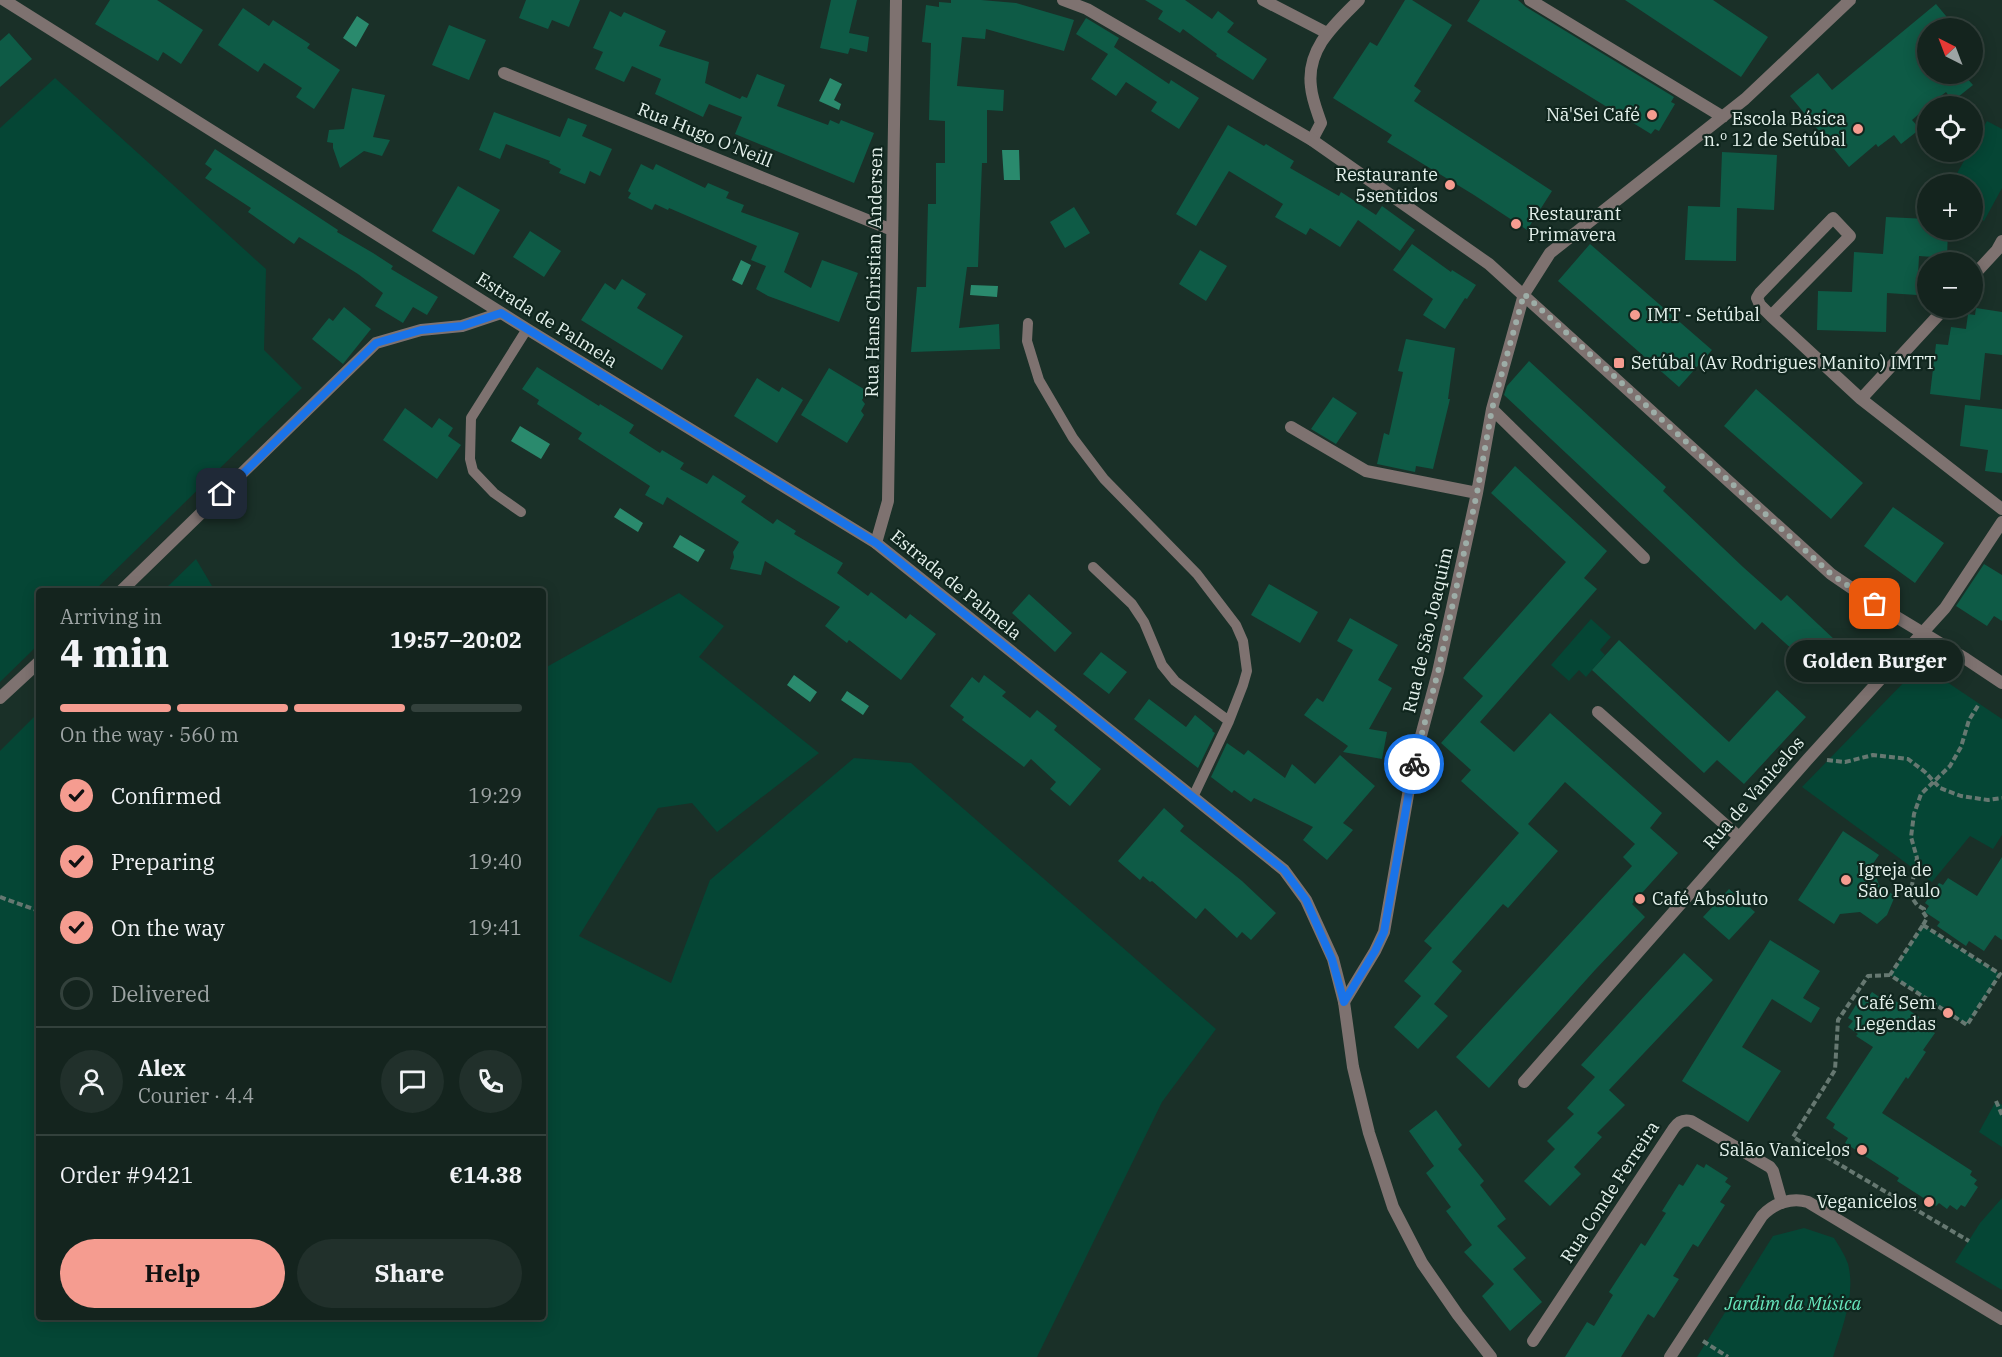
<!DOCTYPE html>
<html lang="en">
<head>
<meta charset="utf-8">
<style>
	:root { --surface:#14241e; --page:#21302b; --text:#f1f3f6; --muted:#9da4a4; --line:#33413c; --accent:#f59c90 }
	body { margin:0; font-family:"IBM Plex Serif",serif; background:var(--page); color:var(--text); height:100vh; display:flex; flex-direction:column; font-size:22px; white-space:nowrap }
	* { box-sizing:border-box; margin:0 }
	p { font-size:20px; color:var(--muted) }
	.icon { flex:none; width:33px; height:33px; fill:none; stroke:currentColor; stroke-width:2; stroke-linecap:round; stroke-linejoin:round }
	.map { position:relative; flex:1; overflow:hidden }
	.drawer { position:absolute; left:36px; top:588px; width:510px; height:732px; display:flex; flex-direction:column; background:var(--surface); border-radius:6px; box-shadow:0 3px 15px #0003,0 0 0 2px var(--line) }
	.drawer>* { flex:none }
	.needle { width:39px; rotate:318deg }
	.buttons { position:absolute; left:1917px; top:18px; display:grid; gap:12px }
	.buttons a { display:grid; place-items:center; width:66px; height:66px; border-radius:50%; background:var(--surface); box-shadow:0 3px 15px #0003,0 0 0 2px var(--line); font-size:30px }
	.pin { position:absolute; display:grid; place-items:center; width:51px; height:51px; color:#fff; margin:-26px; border-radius:12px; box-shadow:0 3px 9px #0006 }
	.courier { position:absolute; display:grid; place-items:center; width:60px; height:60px; margin:-30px; border:4px solid #1a73e8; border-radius:50%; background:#fff; color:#222; box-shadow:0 2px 8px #0007 }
	.bubble { position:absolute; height:42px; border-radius:21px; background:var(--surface); box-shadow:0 3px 15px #0003,0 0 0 2px var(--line); font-size:20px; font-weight:700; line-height:42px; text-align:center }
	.summary em { font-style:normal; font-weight:700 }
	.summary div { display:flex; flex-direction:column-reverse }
	.summary { display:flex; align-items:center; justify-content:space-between; height:102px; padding:0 24px }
	h1 { font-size:39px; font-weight:700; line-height:45px }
	.bar { display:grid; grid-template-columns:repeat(4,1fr); gap:9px 6px; align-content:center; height:72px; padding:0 24px }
	.bar i { height:8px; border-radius:4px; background:var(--line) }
	.bar .selected { background:var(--accent) }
	.bar p { grid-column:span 4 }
	.line { display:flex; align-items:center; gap:15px; padding:0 24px; border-top:2px solid var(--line) }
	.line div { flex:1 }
	.round { display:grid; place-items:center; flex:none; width:63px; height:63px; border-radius:32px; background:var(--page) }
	ol { padding:0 24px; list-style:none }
	li { display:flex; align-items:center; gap:18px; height:66px }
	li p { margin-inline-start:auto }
	li .icon { padding:6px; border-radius:50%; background:var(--accent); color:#111; stroke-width:4 }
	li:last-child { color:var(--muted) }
	li i { width:33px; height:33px; border:3px solid var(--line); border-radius:50% }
	.primary-button { display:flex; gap:12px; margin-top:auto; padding:12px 24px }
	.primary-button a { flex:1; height:69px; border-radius:36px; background:var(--accent); color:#111; font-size:24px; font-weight:700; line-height:69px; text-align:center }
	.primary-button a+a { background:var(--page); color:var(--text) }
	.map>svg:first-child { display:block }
	.green { fill:#054635 }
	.water { fill:#2a8a6d }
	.building { fill:#0e5b46 }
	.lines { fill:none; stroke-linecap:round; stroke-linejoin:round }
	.path { stroke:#667871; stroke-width:4; stroke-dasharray:6 3; stroke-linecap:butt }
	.service { stroke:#7e7270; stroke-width:10 }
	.minor { stroke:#7e7270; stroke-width:12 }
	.tertiary { stroke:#7e7270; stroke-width:12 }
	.done { stroke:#9dada7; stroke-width:6; stroke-dasharray:0 10.8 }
	.route { stroke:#1a73e8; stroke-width:8 }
	.poi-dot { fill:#f59c90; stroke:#10261e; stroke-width:2 }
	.labels { text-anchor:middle; stroke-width:4.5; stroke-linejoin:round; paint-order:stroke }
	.poi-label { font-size:18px; fill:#e4f1ec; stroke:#10261e; text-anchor:end }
	.street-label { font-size:18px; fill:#e4f1ec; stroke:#10261e }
	.park-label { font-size:18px; font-style:italic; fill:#67e7bd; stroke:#10261e }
</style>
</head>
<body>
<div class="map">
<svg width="2002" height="1357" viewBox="0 0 2002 1357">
	<rect width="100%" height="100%" fill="#1a3028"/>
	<!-- green -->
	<path class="green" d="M55 78 266 269 264 350 302 388 94 591H39V644L0 682V128Z
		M1987 121 2002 129V188L1984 221 1973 214 1972 184H1951L1969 152H1972L1973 146Z
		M196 559 215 591H163Z
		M679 593 724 626 699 657 819 753 717 832 692 803 658 808 579 936 671 983 710 880 854 758 911 763 1216 1029 1162 1102 1037 1357H0V751L39 712V1317H543V669Z
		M1591 619 1611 637 1600 650 1605 655 1586 677 1579 670 1569 681 1551 665Z
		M1921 671 1938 676 2002 719V835L1993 849 1970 836 1932 882 1802 787 1909 677Z
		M1923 925 2000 974 1967 1025 1890 975Z
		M1996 1101 2002 1105V1147L1979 1132Z
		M2002 1198V1290L1955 1262 1980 1223Z
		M1804 1228 1834 1238C1839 1246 1845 1255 1848 1264 1856 1294 1842 1328 1833 1357H1697L1773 1236Z"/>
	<!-- water -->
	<path class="water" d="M357 16 369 24 356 47 343 38Z
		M830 78 842 84 834 100 841 104 839 110 819 101Z
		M1002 150H1019L1020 180H1004Z
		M741 260 751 265 742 285 732 280Z
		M971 285 998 286 997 297 970 295Z
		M520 426 550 444 541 459 511 441Z
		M620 508 643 523 638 532 614 517Z
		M680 535 705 550 698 562 673 547Z
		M794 675 817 692 810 702 787 685Z
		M847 691 869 706 863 715 841 700Z"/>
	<!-- building -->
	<path class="building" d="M110 0H157L203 30 181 64 163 52 158 61 95 24Z
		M526 0H580L569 27 552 20 548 29 519 18Z
		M831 0H857L849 33 869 37 867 52 850 48 848 54 820 48Z
		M951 0H981L1016 3 1074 20 1064 51 986 29 985 39 962 37 957 86 1004 90 1003 111 987 110V163H982L978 267H967L959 328 999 324 1000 349 911 352 917 287H926L928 204H936V163H945V121L929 120 931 43 922 42 926 5 939 7V2L951 3Z
		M1145 0H1185L1212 19 1218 11 1234 23 1227 32 1267 59 1253 80 1216 56 1217 54 1183 29 1180 33 1158 19 1163 11Z
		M1405 0H1412L1452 25 1414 86 1421 91 1414 101 1552 191 1527 230 1474 195 1387 142 1392 135 1333 98 1370 42 1377 46Z
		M1480 0H1518L1526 7 1674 97 1671 102 1675 104 1659 131 1655 129 1651 134 1467 21Z
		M1625 0H1713L1768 37 1741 77Z
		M1936 4 1956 28H1928V74H1968L1965 76 1973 85 1953 101 1946 92 1928 106 1912 120 1920 129 1901 144 1894 135 1878 147 1876 144 1849 167 1790 96 1818 73 1832 90Z
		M243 8 269 26 273 20 310 44 307 48 340 70 314 109 296 97 302 88 264 63 258 72 218 45Z
		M610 11 621 17 624 12 666 31 659 46 709 62 705 83 740 99 742 96 747 98 757 74 785 85 777 106 828 125 830 120 839 124 841 120 874 133 854 183 735 134 742 117 709 104 703 117 655 94 661 79 632 66 624 82 595 69 603 52 593 48Z
		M1086 18 1119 38 1114 47 1169 84 1171 80 1199 98 1179 129 1151 111 1157 102 1126 82 1116 96 1091 79 1108 54 1076 34Z
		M449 25 486 40 469 80 432 65Z
		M9 33 32 59 0 87V41Z
		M352 88 385 95 373 137 390 140 382 156 364 151 340 168 333 148V143L327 142 329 130 344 129Z
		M494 112 560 137 568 118 587 125 582 136 612 149 600 176 590 171 585 184 559 173 561 169 549 163 550 161 506 144 500 159 479 150Z
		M1228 125 1264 146 1266 144 1294 161 1290 168 1339 196 1341 192 1376 215 1382 206 1415 230 1400 251 1358 220 1340 247 1310 228 1306 235 1275 217 1283 204 1229 171 1196 226 1176 214Z
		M215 149 338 230 337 232 373 253 393 266 391 269 438 297 427 315 413 307 403 323 375 306 383 293 358 274 299 237 294 244 248 212 251 208 205 178 212 169 205 164Z
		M1722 152 1777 155 1774 210 1737 208 1736 261 1685 260 1688 206 1720 207Z
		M641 164 653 170 656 164 705 188 708 183 729 192 726 198 744 205 741 212 799 233 784 272 811 288 822 260 858 273 839 322 768 296 756 289 766 266 751 260 757 246 669 208 668 210 655 204 652 210 628 198 631 193 628 191Z
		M458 186 500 210 474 255 432 231Z
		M1074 207 1090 233 1065 248 1050 222Z
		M1886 217 1928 219V230H1948L1947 258 1919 256 1917 295 1887 293 1886 332 1817 330 1818 291 1852 292 1854 252 1883 254Z
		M530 231 561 251 544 277 513 257Z
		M1412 244 1451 272 1452 270 1476 285 1467 299 1465 298 1445 329 1423 315 1433 299 1393 270Z
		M1590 244 1712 350 1679 387 1558 281Z
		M1200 250 1227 266 1206 301 1179 284Z
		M622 279 646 294 637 308 683 336 662 370 581 320 605 283 615 290Z
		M344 307 371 329 343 364 312 339 329 318 333 321Z
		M1976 308 2002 312V355L1985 353 1980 400 1930 394 1936 344 1948 345 1951 327 1966 329 1968 314 1975 315Z
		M1406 339 1455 348 1448 399H1450L1433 469 1416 466 1415 472 1377 464 1384 433 1389 435 1403 372 1398 371Z
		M1529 361 1666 487 1663 491 1743 567 1781 601 1787 595 1852 656 1828 682 1762 622 1755 630 1504 395 1507 386Z
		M537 367 599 406 600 404 634 425 629 433 660 453 662 450 684 463 680 469 707 484 713 475 746 496 741 502 773 524 777 519 796 531 794 534 843 563 837 573 868 596 871 592 906 619 910 614 936 634 901 680 849 640 847 643 825 626 840 607 765 561 761 575 730 569 734 557 733 552 739 542 667 497 663 505 645 495 650 486 578 439 582 433 537 404 539 400 522 389Z
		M829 368 867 391 862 400 865 404 861 411 864 415 847 443 801 415Z
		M757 378 779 392 782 387 803 400 777 443 734 416Z
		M1756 389 1863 483 1831 519 1724 426Z
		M1333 397 1357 413 1336 444 1311 429Z
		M1965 405 2002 409V473L1985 471 1988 450 1960 446Z
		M405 408 432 428 439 418 453 428 448 436 461 445 437 479 383 440Z
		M1515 466 1607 551 1584 578 1597 589 1480 722 1514 752 1550 713 1662 813 1650 828 1678 853 1632 904 1645 917 1595 970 1489 1088 1456 1057 1632 866 1623 857 1635 844 1565 782 1528 824 1558 851 1508 908 1503 904 1452 962 1462 971 1434 1004 1448 1016 1418 1049 1394 1027 1421 996 1404 981 1432 948 1424 941 1519 833 1461 781 1471 770 1441 743 1483 696 1463 678 1566 562 1491 493Z
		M1893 507 1944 543 1915 583 1864 546Z
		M1984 564 2002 575V621L1994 616 1987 626 1956 606Z
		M1269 584 1318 612 1300 643 1251 615Z
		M1029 594 1072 633 1055 652 1012 613Z
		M1350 618 1398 645 1378 680 1392 688 1369 729 1387 732 1382 759 1343 752 1348 746 1304 715 1317 698 1323 702 1353 650 1337 641Z
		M1619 640 1729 742 1777 690 1806 717 1744 784 1717 760 1704 773 1592 670Z
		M1101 652 1127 672 1109 694 1083 674Z
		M984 675 1006 692 1002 696 1030 718 1037 710 1057 726 1054 730 1101 769 1070 806 1050 789 1056 782 1031 759 1024 767 962 720 964 717 950 706 972 677 979 683Z
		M1149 699 1186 727 1195 715 1213 730 1212 731 1215 733 1198 768 1134 719Z
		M1227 743 1244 755 1248 750 1285 778 1292 764 1315 784 1340 755 1375 786 1343 823 1353 830 1327 860 1303 840 1313 827 1254 798 1251 802 1234 790 1232 793 1211 777Z
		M1164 808 1184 826 1180 831 1242 881 1276 913 1251 940 1242 932 1237 938 1205 908 1196 919 1152 881 1150 882 1143 876 1140 880 1118 861Z
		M1843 831 1879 855 1872 865 1879 885 1895 896 1887 915 1877 924 1860 912 1840 914 1834 924 1798 900Z
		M2002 857V940L1995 935 1984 951 1969 941 1966 946 1937 926 1940 922 1925 912 1929 906 1925 903 1939 883 1943 885 1948 878 1977 896Z
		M1729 889 1755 912 1729 940 1703 917Z
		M1770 940 1820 971 1803 998 1820 1008 1811 1023 1772 999 1742 1047 1781 1071 1748 1122 1682 1081Z
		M1684 953 1713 980 1609 1090 1625 1105 1597 1133 1602 1137 1574 1167 1581 1174 1550 1206 1524 1181 1555 1149 1547 1141 1574 1114 1567 1108 1595 1077 1581 1065Z
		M1872 992 1891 1005 1894 1000 1919 1017 1916 1022 1935 1033 1923 1050 1926 1052 1908 1079 1906 1077 1882 1113 1972 1171 1970 1175 1977 1180 1974 1184 1978 1187 1965 1207 1961 1205 1957 1210 1950 1205 1947 1209 1939 1203 1936 1206 1897 1181 1899 1178 1845 1143 1848 1138 1833 1128 1835 1124 1826 1118 1873 1047 1856 1036 1858 1034 1848 1027 1853 1021 1848 1018 1862 995 1867 999Z
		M1436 1110 1462 1145 1458 1149 1484 1181 1480 1185 1506 1219 1497 1226 1526 1258 1513 1269 1542 1302 1510 1331 1482 1296 1494 1284 1464 1252 1472 1245 1446 1211 1451 1207 1426 1173 1434 1166 1409 1131Z
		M1697 1164 1704 1168 1706 1164 1728 1178 1725 1182 1731 1186 1720 1202 1725 1205 1698 1247 1693 1244 1673 1276 1679 1279 1654 1318 1648 1314 1621 1357H1565L1587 1322 1594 1326 1613 1295 1609 1292 1641 1243 1645 1246 1666 1213 1662 1211 1679 1184 1683 1186Z"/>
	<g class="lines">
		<!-- path -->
		<path class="path" d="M1827 760 1845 762 1873 755 1908 759 1925 772 1940 788 1961 796 1988 800 2002 798
			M0 897 39 911
			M1923 925 2000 974 1967 1025 1890 975Z
			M1923 925 1927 918 1923 912 1924 909 1917 905 1912 898V885L1917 858 1911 837 1914 814 1921 794 1950 766 1961 747 1969 720 1979 704
			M1890 975 1868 976 1838 1020 1835 1070 1793 1137 1969 1241
			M1996 1101 2002 1115
			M1703 1341 1728 1357"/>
		<!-- service -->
		<path class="service" d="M1028 323 1027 341 1039 380 1073 438 1104 479 1197 574 1236 625 1243 641 1247 671 1243 685 1229 721 1193 797
			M521 512 494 493 473 471 470 459 471 418 527 329
			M1093 567 1132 604 1144 622 1162 665 1175 681 1229 721"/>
		<!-- minor -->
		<path class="minor" d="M1263 0 1327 33
			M1530 0 1723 117
			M504 73 892 230
			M1312 140 1321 123C1317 111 1312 99 1311 87 1306 49 1334 25 1359 0
			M1972 277 1997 250 2002 241
			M1771 316 1850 236 1833 218 1760 293 1757 298 1760 305 1771 316 1861 399 2002 509
			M1861 399 1945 308
			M1492 409 1644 558
			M1291 427 1366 471 1477 493
			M876 543 888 501 896 0
			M121 591 376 343 421 330 462 326 501 313
			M0 698 39 662
			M1598 712 1739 837
			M1344 1002 1375 951 1384 932 1413 766 1438 672 1477 493 1492 409 1524 294 1550 253 1745 99 1850 0
			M1524 1082 1808 759 1945 608 2002 522
			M1533 1341 1674 1128C1678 1122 1683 1119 1691 1121L1770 1167 1773 1171 1782 1203
			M1670 1357 1762 1216C1774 1203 1792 1197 1808 1202L2002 1319"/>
		<!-- tertiary -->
		<path class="tertiary" d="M4 0 527 329 876 543 1284 870 1306 900 1333 959 1344 1002 1353 1067 1369 1133 1393 1207 1422 1263 1458 1315 1491 1357
			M1063 0 1087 9 1312 140 1489 264 1831 574 1875 604 1966 659 2002 683"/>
	</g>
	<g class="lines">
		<!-- done -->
		<path class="done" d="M1414 764 1438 672 1477 493 1492 409 1524 294 1831 574 1875 604"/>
		<!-- route -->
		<path class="route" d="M222 494 376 343 421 330 462 326 501 313 876 543 1284 870 1306 900 1332 959 1344 1002 1375 951 1384 932 1414 764"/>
	</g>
	<!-- markers -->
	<g class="poi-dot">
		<circle cx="1652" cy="115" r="6"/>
		<circle cx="1858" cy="129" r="6"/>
		<circle cx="1450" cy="185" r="6"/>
		<circle cx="1516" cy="224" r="6"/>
		<circle cx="1635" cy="315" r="6"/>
		<rect x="1613" y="357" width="12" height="12" rx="3"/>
		<circle cx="1846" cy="880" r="6"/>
		<circle cx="1640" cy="899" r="6"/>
		<circle cx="1948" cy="1013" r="6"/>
		<circle cx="1862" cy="1150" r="6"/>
		<circle cx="1929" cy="1202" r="6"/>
	</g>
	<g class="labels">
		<!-- poi labels -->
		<g class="poi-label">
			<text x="1640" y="121">Nã'Sei Café</text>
			<text x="1846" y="125">Escola Básica<tspan x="1846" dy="21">n.º 12 de Setúbal</tspan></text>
			<text x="1438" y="181">Restaurante<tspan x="1438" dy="21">5sentidos</tspan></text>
			<text x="1528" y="220" text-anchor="start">Restaurant<tspan x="1528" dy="21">Primavera</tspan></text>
			<text x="1647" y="321" text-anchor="start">IMT - Setúbal</text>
			<text x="1631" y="369" text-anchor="start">Setúbal (Av Rodrigues Manito) IMTT</text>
			<text x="1858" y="876" text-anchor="start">Igreja de<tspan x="1858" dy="21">São Paulo</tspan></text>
			<text x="1652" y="905" text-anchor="start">Café Absoluto</text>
			<text x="1936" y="1009">Café Sem<tspan x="1936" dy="21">Legendas</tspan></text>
			<text x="1850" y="1156">Salão Vanicelos</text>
			<text x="1917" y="1208">Veganicelos</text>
		</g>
		<!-- street labels -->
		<g class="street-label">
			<text transform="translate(705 135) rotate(22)" y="6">Rua Hugo O'Neill</text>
			<text transform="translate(874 272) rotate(-89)" y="6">Rua Hans Christian Andersen</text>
			<text transform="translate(547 320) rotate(32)" y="6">Estrada de Palmela</text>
			<text transform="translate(956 585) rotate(39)" y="6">Estrada de Palmela</text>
			<text transform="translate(1428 630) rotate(-77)" y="6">Rua de São Joaquim</text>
			<text transform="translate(1754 793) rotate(-49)" y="6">Rua de Vanicelos</text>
			<text transform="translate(1610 1192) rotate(-57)" y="6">Rua Conde Ferreira</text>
		</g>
		<!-- park labels -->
		<g class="park-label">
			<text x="1793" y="1310">Jardim da Música</text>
		</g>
	</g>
</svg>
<div class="buttons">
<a><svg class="needle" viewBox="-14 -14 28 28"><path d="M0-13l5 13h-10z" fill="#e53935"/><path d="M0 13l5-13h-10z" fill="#9da4a4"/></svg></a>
<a><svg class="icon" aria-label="locate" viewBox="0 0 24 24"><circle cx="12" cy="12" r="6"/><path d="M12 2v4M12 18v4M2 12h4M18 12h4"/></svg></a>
<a>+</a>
<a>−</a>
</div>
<div class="pin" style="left:1875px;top:604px;background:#ea580c"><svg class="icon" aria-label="bag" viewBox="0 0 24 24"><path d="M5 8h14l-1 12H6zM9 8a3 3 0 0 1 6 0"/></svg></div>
<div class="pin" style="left:222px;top:494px;background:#1f2937"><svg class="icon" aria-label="home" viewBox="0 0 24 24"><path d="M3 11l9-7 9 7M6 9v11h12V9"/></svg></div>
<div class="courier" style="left:1414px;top:764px"><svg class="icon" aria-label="bike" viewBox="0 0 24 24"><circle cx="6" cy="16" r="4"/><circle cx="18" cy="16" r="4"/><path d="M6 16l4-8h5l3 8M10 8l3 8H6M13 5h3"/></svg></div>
<div class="bubble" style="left:1786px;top:640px;width:177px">Golden Burger</div>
<section class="drawer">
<div class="summary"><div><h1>4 min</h1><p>Arriving in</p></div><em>19:57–20:02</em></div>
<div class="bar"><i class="selected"></i><i class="selected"></i><i class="selected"></i><i></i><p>On the way · 560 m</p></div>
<ol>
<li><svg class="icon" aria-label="check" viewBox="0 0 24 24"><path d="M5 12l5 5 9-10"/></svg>Confirmed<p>19:29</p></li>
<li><svg class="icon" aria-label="check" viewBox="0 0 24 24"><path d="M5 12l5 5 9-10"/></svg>Preparing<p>19:40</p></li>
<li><svg class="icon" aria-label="check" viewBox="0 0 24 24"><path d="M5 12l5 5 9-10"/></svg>On the way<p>19:41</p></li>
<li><i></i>Delivered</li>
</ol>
<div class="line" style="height:108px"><a class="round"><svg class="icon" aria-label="person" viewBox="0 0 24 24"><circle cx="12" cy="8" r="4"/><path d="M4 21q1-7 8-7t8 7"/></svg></a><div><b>Alex</b><p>Courier · 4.4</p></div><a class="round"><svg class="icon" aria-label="chat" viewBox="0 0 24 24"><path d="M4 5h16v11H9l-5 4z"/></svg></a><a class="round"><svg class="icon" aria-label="phone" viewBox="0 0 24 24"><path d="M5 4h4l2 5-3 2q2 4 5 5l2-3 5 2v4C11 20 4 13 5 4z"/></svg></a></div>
<div class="line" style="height:78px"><div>Order #9421</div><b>€14.38</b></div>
<div class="primary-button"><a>Help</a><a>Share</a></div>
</section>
</div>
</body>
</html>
